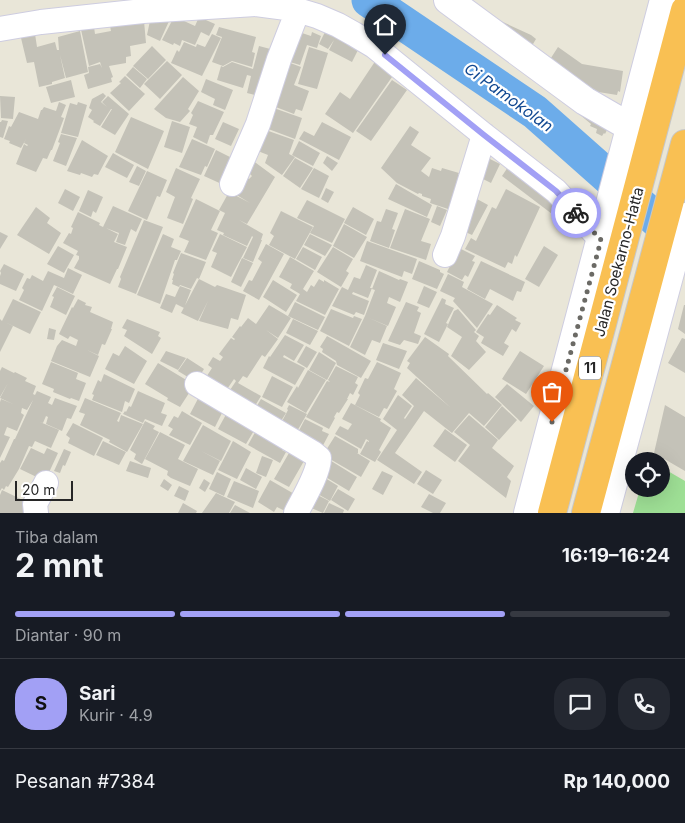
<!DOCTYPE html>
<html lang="id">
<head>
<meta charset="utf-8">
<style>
	:root { --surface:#171b24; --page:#242831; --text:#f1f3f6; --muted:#9ea1a6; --line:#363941; --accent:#a2a0f5 }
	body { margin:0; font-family:Inter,sans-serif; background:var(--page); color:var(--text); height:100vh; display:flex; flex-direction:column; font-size:19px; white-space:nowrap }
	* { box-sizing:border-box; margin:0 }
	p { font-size:16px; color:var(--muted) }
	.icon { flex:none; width:28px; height:28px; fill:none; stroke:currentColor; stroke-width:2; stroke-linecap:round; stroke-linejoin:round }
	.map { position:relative; height:513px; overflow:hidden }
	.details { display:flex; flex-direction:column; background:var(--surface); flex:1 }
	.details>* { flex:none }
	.buttons { position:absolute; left:625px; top:452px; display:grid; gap:10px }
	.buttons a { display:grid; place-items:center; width:45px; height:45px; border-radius:50%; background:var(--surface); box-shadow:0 5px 20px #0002; font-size:25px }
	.scale { position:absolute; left:15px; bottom:12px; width:58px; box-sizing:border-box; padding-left:5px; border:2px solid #272727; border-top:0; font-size:14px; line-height:18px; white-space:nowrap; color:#272727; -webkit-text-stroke:4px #fff; paint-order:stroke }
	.pin { position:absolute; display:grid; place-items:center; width:42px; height:42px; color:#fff; margin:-51px -21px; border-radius:50% 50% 50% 0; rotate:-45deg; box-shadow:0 0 5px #0007 }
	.pin .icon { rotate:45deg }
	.courier { position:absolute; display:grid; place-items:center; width:50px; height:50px; margin:-25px; border:4px solid #a2a0f5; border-radius:50%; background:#fff; color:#222; box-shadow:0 1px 6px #0007 }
	.overview em { font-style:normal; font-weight:700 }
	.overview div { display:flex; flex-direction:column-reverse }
	.overview { display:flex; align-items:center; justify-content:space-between; height:85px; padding:0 15px }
	h1 { font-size:32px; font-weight:700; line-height:38px }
	.bar { display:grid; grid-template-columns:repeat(4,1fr); gap:8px 5px; align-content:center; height:60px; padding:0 15px }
	.bar i { height:6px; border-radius:4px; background:var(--line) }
	.bar .current { background:var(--accent) }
	.bar p { grid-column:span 4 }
	.line { display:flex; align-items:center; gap:12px; padding:0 15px; border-top:1px solid var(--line) }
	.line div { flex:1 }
	.round { display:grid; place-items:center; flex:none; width:52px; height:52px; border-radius:20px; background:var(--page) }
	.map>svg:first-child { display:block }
	.green { fill:#9edf95 }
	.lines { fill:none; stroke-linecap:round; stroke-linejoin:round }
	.river { stroke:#6cacea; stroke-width:35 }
	.building { fill:#c4c2b8 }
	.street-casing { stroke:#cecde0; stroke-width:26 }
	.secondary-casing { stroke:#cecde0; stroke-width:30 }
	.highway-casing { stroke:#c7c7c7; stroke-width:30 }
	.street { stroke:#fff; stroke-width:24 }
	.secondary { stroke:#fff; stroke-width:28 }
	.highway { stroke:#f9c053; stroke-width:28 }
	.done { stroke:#6b6a65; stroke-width:5; stroke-dasharray:0 9 }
	.route { stroke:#a2a0f5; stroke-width:6 }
	.labels { text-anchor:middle; stroke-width:4.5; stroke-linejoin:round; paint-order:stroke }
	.shield { fill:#fff; stroke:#686868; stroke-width:1 }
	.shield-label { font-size:14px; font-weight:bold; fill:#272727 }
	.street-label { font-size:15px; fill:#272727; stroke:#fff }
	.water-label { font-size:16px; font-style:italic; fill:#114891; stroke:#fff }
</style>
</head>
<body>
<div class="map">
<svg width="685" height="513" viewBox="0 0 685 513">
	<rect width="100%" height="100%" fill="#e9e6d8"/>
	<!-- green -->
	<path class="green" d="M661 467 685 481V513H633L640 489H661Z"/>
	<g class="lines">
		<!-- river -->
		<path class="river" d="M369 0 535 112 685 245"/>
	</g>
	<!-- building -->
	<path class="building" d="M176 13 186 17 184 21 195 26 199 17 215 24 209 36 201 32 195 45 182 40 180 46 174 43 173 45 162 40Z
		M151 16 170 19 160 41 147 35Z
		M494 18 531 35 536 39 530 49Z
		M144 21 146 43 130 46 131 56 126 57V63L109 66 113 77 111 78 112 82 88 89 84 75 89 73 88 67 100 64 102 68 100 62 89 66 80 25 94 27 95 34 111 31 110 26Z
		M219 27 256 37 252 52 255 53 252 67 232 61 223 66 212 62 222 37 216 35Z
		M293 30 311 36 312 32 321 36 317 48 307 45 300 65 283 60Z
		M80 31 88 72 66 78 60 55 65 78 52 82V84L39 87 34 62 27 63 21 38 35 34 37 47 55 42 57 50H59L58 37Z
		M325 32 335 37 337 34 360 46 352 62 329 50 334 40 328 49 319 44Z
		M212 34 221 38 202 76 171 63 177 50 179 52 184 42 196 47 197 44 205 47Z
		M152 46 166 60 148 79 133 66Z
		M259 46 274 50 263 97 247 93 251 76 247 75 243 88 217 80 221 66 223 67 232 62 253 69Z
		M309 47 328 53 317 89 298 84Z
		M558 47 582 64 623 71 620 92 618 91 617 95 586 90 549 61Z
		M378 57 396 69 391 76 392 77 353 133 325 114 340 92 350 99Z
		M167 61 182 75 160 99 144 84Z
		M285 61 301 67 294 85 309 91 302 111 296 109 294 114 268 104Z
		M133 67 147 79 140 88 126 75Z
		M125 76 145 94 129 111 110 93 121 83 119 82Z
		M183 77 199 91 188 109 190 111 180 122 166 118 154 109Z
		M206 79 233 90 225 110 213 105 215 99 201 92Z
		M71 80 75 97 51 103 46 87Z
		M392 80 407 90 371 141 356 131Z
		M103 93 106 96 101 102 107 107 102 102 108 96 129 114 115 135 101 127 112 109H111L100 126 93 122 94 121 88 117 92 110 89 108 92 99Z
		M0 96 15 97 13 119 1 118Z
		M198 101 224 112 213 135H210L207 144 193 137 197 127 189 124 193 115 191 113Z
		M59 102 66 105 61 117 64 118 52 150H51L47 159 43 158 36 172 16 164 24 144 27 146 28 145 24 143 26 139 21 148 9 143 10 141 4 139 9 126 11 127 19 112 38 119 41 110H42L44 107 56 111Z
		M78 102 87 105 78 137 61 133 70 103 77 105Z
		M268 106 302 118 295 139 263 127Z
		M583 109 609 126 605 134 604 133 602 136 596 133 597 129 590 126 591 124 579 114Z
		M131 117 164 131 148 169 115 152Z
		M2 120 8 121 3 138 0 137V122H1Z
		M172 121 190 127 182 153 164 147Z
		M223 122 239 129 231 146 215 139Z
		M322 122 351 137 339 160 299 139 304 131 314 136Z
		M410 126 419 132 411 145 431 158 421 171 429 177 432 168 441 171 442 168 459 173 458 175 464 177 453 212 448 210V209L430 203 431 199 422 196V194L419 193 418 194 397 183 381 168Z
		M260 128 294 140 289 154 295 157 282 175 265 163 268 155 253 149Z
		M61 134 77 138 66 166 53 161 60 143 58 142Z
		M192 139 215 149 207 167 205 166 201 175 179 167Z
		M82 140 108 156 98 175 94 174 92 177 81 173 80 175 67 171Z
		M299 141 320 153 313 166 292 155Z
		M216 150 238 161 226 186 204 176Z
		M113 153 134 165 127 178 105 167Z
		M327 156 338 163 332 171 323 163Z
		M295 158 313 168 300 188 283 176Z
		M488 158 500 164 491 183 479 177Z
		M252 160 275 177 247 224 239 220 263 234 261 240H262L253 262 243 258 253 237 252 236 247 246 223 235 224 233 217 230 225 213 219 210 229 192 250 203 230 191 242 173 249 179 252 176 245 169Z
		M137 166 146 171 139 186 129 182Z
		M508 167 560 207 561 211 556 217 502 176Z
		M176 168 200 179 191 198 193 199 183 224 167 218 175 197 166 192Z
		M314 168 329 176 319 198 301 189Z
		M147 171 167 180 160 197 157 196 147 220 128 211Z
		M396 184 432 205 427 217 388 199Z
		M326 188 334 192 328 203 321 199Z
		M65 189 80 197 73 211 58 203Z
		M506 189 540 207 517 257 515 255 512 264 508 262 505 268 465 249 471 238 476 241 492 207 496 209Z
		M88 190 103 197 96 213 93 211 91 217 79 211Z
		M196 199 220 211 211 230 218 233 206 260 184 252 189 241 179 237Z
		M477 199 488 205 472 235 461 230Z
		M307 200 345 219 332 243 310 233 314 226 297 218Z
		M113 206 142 219 136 232 131 229 125 245 116 242 119 233 106 228 118 234 114 242 127 247 118 269H117L110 284 74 268 79 259V256L76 255 78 251 63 243 69 233 71 234 73 228 71 227 78 212 100 223 99 225 103 227Z
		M437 206 447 210 440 226 431 222Z
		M36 207 50 218 47 223 61 233 49 254 17 235Z
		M353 207 374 219 366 235 344 223Z
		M386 209 398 213 392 229 395 230 389 248 370 241 377 221 381 222Z
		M405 209 430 219 421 241 431 244 426 260 390 248Z
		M281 211 313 227 295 259 269 245 274 236 270 233Z
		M144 220 163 227 136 294 118 287 121 279 120 277Z
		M344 224 367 237 354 258 333 246Z
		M0 232 8 236 0 249Z
		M163 234 174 239 171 247 181 251 177 260H175L160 304 137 295Z
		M220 234 247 247 231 277 211 267 217 253 212 251Z
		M310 234 332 245 325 256 304 245Z
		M367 241 417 259 412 274 404 271 402 277 360 261Z
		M266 244 284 254 259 300 243 291 249 280 252 281 262 262 258 259Z
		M58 246 74 255 64 273 47 264Z
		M544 246 558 255 539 287 525 279Z
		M303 247 322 257 315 270 296 259Z
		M333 247 353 259 346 271 349 273 341 287 317 272Z
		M459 248 475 256 472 261 475 262 468 277 465 275 462 280 447 272Z
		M181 253 206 262 199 279 197 278 191 289 180 285 179 287 172 284 173 280H172L174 274 173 273Z
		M290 257 314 271 303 289 307 292 311 285 314 287 319 279 324 282V280L339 289 325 315 296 301 300 294 290 288 292 284 279 277Z
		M242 258 253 263 241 287 231 282Z
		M419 261 440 270V272L444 274 437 289 412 279Z
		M481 261 525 282 521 292 517 291 513 301 490 289 485 299 467 289Z
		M4 264 24 274 16 291 0 284V276L1 273 0 271Z
		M366 265 377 270 370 288H372L368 298 353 292 352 294 369 301 364 315 356 312 354 315 332 306 342 287 348 290 354 277 360 279Z
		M68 268 82 275 73 294 54 285 42 311 19 300 24 290 22 288 27 278 30 279 32 275 43 281 48 271 64 278Z
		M379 271 399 280 400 279 408 282 400 302 389 297 387 303 396 307 388 326 369 318 387 326 380 343 372 340 365 355 350 347 365 316 375 290 372 289Z
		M448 274 464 282 462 287 493 304 477 328 453 301 455 298 440 291Z
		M199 279 215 287 217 285 246 295 238 320 231 318 228 329 199 321 208 301 198 321 181 313Z
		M273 280 297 295 286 312 263 297Z
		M180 286 191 290 184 308 176 304 172 313 160 308 166 294 175 297Z
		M424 286 437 292 429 308 417 303Z
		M57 287 75 296 66 315 50 307 54 297 52 296Z
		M442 298 446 300 445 304 454 308 446 323 448 324 439 342 424 334Z
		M13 299 41 312 30 334 5 322 13 326 0 352V319L2 321Z
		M78 299 86 303 85 305 92 307 90 312 113 322 111 329H112L105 345 102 344 98 355 87 350 99 356 90 377 51 361 57 346 62 340 76 346 78 340 70 336 68 339 59 334 72 307 73 308Z
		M295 302 325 317 318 330 288 316Z
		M406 302 419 307 417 311 421 313 414 333 421 336 418 344 404 340 400 345 388 341Z
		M269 305 291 318 278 338 266 330 278 339 265 357 262 355 247 378 243 376 238 383 261 396 253 409 224 399 236 381 234 379 223 395 203 382 212 368 208 365 213 357 220 361 223 357 219 354 231 338 234 340 235 339 232 337 240 326 241 327 248 318 256 324Z
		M497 305 517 318 515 320 521 323 516 332 512 329 504 343 509 346 503 356 481 343 484 337 476 332 488 314 490 315Z
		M684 305H685V334L678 329Z
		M331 309 353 318 354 316 362 319 349 346 320 331Z
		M458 309 476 330 474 332 479 336 476 341 486 352 469 370 451 356 462 337 447 327 454 311Z
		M127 319 160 332 158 336 161 338 152 354 124 336 127 330 122 328Z
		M293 319 318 331 310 345 286 333Z
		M49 328 56 330 54 340 47 339Z
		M285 335 304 345 294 361 284 355 283 357 305 368 295 385 263 368 269 356 270 357Z
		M327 336 371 361 361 378 337 365 336 361 322 352 323 349 320 347Z
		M425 337 449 354 448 356 487 394 488 393 502 405 484 426 469 413 452 433 424 411 395 453 422 472 414 484 377 460 397 430 383 419 398 395 412 406 404 418 405 419 414 406 402 395 416 378 451 408 407 368 410 363 407 361Z
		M682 338 685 339V373L668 363Z
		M383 343 407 351 399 369 376 360Z
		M125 346 147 361 134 384 105 369 113 353 119 356Z
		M306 346 317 352 307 368 297 362Z
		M166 351 186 358 178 370 160 361Z
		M520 351 544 366 526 394 502 379Z
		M319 352 336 363 327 380 309 370Z
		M187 358 204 369 196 382 178 371Z
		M51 362 78 373 76 379 86 383 79 401 71 398 70 399 53 392 54 389 42 384Z
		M377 362 401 373 394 389 397 391 387 409 384 408 379 417 355 405 360 395 358 393 365 378 368 379Z
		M158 363 193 384 191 390 180 407 167 400 168 398 145 384Z
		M336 366 358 377 355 383 358 385 353 395 350 393 347 399H348L339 413 337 412 334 417 335 418 329 429 306 417 327 381 330 382 328 380Z
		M2 367 14 373 15 372 27 378 25 381 36 386 33 394 35 395 37 391 51 397 48 403 52 405 55 398 77 406 71 419 67 418 62 431 46 424 48 417 46 416 43 423 40 422 59 430 51 448 35 441 32 447 29 446 19 469 8 487 6 486 4 490 2 488 0 491V463L2 460 4 461 14 439H15L33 400 27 410 22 408 21 413 24 415 17 431 7 427 4 435 10 437 0 458V402L1 399 13 404 0 398 8 383 0 397V371Z
		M308 370 326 380 306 413 287 402 297 386 298 388Z
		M104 374 135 389 129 403 125 401 122 412 92 400 94 395 92 394 98 380 101 382Z
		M272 376 293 387 282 407 262 397Z
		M507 384 534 406 521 422 495 397Z
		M138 391 165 403 161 413 167 415 162 426 145 419 143 423 123 414 125 411 126 412 129 406 131 407Z
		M202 391 226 405 215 427 190 414Z
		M85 398 121 413 117 421 119 422 121 415 143 424 127 452 109 442 110 440 80 425 85 414 79 412Z
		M261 399 286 413 276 429 252 414Z
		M351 403 381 419 380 421 391 428 379 450 381 452 375 462 360 454 367 441 369 442V441L366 439 361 449 335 434 340 426 348 430 352 424 342 419Z
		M289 405 307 414 296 433 279 427 288 410 287 409Z
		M665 405 685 417V471L654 453Z
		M502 406 517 420 499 440 485 427Z
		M229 409 258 424 246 444 218 429Z
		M182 411 202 423 190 445 169 435 173 429 168 426 174 416 178 418Z
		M469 415 498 440 492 448 514 466 507 477 511 481 506 498 458 461 470 445 454 432Z
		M305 419 323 428 322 431 329 434 319 453 294 440Z
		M145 421 155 426 153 429 159 432 142 464 134 459 136 454 130 450Z
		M73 423 103 438 94 456 68 443 70 438 66 435Z
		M203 425 231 441 221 461 201 451 220 461 213 475 183 461Z
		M259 425 287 440 282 450 286 452 280 463 248 445Z
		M445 429 467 445 455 462 433 446Z
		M160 432 185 445 178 459 198 469 190 486 171 478 167 475 168 471 145 459Z
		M335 436 358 449V453H357L370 461 361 477 323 455Z
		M103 441 126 452 119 465 96 455Z
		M233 441 251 452 237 479 218 470Z
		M293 446 308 454 289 487 274 479Z
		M31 448 44 454 47 448 58 453 45 481 20 469Z
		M64 449 71 452 65 466 63 465 60 473 54 471Z
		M262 456 273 460 266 477 256 473Z
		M328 459 357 477 349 491 319 473Z
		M130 461 151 468 148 478 126 471Z
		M246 468 262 477 256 489 240 480Z
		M426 470 442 480 433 494 417 484Z
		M382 471 393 476 383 495 372 489Z
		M217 472 231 479 224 496 209 489Z
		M317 473 338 486 330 501 309 489Z
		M164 479 172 485 168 491 160 486Z
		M204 479 210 483 205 492 199 488Z
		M270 480 296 495 287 512 277 507 274 512 258 502Z
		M234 481 259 491 253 508 227 497Z
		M179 486 189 491 185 501 174 496Z
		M338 489 355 499 348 511 331 500Z
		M2 490 31 504 27 513H0V495Z
		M308 490 329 501 323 513 302 504Z
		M216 493 235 502 229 513H202Z
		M429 494 446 503 440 513H433L421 507Z
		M183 503 197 511 196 513H178Z
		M329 503 344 510 343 513H324Z
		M235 505 250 513H230Z"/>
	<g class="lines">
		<!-- street casing -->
		<g class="street-casing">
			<path id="street" d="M0 29 41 22 143 11 256 4 294 9 317 16 338 25 354 34 374 46 396 64 484 135 556 191 601 240
				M232 184 258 124 279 59 298 10
				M445 255 453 236 484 135
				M197 384 313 453 319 458C319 473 303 499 296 513
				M36 513 35 504 46 483"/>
		</g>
		<!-- secondary casing -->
		<g class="secondary-casing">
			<path id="secondary" d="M448 0 585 101 630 127
				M528 513 664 0
				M605 513 685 217"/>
		</g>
		<!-- highway casing -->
		<g class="highway-casing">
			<path id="highway" d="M552 513 685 10
				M586 513 685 144"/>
		</g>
		<!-- street -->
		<use href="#street" class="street"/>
		<!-- secondary -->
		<use href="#secondary" class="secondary"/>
		<!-- highway -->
		<use href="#highway" class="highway"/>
	</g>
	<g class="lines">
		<!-- done -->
		<path class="done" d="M552 422 601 240 576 213"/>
		<!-- route -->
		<path class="route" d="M385 55 484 135 556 191 576 213"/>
	</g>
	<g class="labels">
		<!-- shield labels -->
		<rect class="shield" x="579" y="356.5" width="22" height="23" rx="4"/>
		<g class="shield-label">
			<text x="590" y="373">11</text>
		</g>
		<!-- street labels -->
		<g class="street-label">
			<text transform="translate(619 262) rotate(-75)" y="5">Jalan Soekarno-Hatta</text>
		</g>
		<!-- water labels -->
		<g class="water-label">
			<text transform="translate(509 97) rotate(36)" y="6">Ci Pamokolan</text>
		</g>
	</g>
</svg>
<div class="buttons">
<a><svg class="icon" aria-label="locate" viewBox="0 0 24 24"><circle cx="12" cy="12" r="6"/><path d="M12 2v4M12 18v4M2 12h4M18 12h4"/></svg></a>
</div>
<div class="scale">20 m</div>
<div class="pin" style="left:552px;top:422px;background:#ea580c"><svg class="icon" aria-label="bag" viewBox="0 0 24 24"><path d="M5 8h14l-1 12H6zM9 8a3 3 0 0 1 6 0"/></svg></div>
<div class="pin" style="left:385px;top:55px;background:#1f2937"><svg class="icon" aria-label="home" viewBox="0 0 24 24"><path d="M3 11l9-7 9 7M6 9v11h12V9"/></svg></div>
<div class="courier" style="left:576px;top:213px"><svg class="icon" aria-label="bike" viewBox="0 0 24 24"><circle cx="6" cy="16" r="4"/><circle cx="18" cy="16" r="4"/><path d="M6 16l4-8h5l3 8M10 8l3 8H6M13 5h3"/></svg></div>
</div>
<section class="details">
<div class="overview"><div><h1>2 mnt</h1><p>Tiba dalam</p></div><em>16:19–16:24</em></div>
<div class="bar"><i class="current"></i><i class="current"></i><i class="current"></i><i></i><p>Diantar · 90 m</p></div>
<div class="line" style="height:90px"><b class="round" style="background:var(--accent);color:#111">S</b><div><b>Sari</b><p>Kurir · 4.9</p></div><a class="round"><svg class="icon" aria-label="chat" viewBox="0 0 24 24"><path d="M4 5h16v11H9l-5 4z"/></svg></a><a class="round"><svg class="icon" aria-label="phone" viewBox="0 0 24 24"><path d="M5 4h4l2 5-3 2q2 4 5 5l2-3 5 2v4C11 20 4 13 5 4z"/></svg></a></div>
<div class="line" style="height:65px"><div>Pesanan #7384</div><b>Rp 140,000</b></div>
</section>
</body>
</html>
